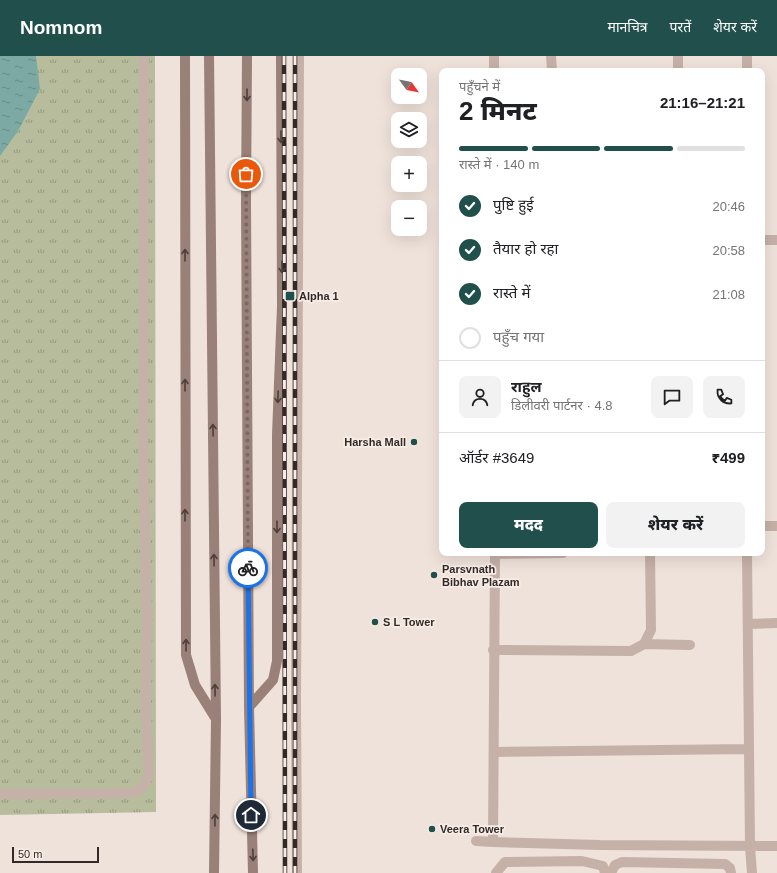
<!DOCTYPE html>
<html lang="hi">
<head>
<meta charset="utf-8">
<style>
	:root { --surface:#fff; --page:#f2f2f2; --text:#202124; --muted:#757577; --line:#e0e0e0; --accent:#21504c }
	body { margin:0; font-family:Arial,"Noto Sans Devanagari",sans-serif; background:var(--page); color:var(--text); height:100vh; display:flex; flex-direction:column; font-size:15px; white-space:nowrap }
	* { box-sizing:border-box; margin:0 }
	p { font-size:13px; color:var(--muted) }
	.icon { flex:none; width:22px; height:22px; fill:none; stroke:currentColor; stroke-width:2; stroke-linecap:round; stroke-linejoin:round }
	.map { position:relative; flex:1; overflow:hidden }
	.details { position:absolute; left:439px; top:12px; width:326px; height:488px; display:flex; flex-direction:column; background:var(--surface); border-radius:8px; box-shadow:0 4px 16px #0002 }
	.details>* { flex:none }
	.needle { width:26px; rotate:123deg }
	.fabs { position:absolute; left:391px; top:12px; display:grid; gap:8px }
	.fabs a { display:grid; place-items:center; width:36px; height:36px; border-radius:8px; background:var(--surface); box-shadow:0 4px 16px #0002; font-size:20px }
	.scale { position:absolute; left:12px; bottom:10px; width:87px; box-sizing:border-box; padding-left:4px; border:2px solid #332927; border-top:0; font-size:11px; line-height:14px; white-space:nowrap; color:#332927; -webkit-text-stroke:3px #f7ede6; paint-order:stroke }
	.pin { position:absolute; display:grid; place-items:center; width:34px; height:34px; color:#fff; margin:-17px; border:2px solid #fff; border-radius:50%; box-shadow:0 1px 4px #0007 }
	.courier { position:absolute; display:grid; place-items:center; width:40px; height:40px; margin:-20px; border:3px solid #1a73e8; border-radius:50%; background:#fff; color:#222; box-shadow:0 1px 5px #0007 }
	.head em { font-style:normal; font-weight:800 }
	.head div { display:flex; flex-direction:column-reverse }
	.head { display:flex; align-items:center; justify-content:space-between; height:68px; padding:0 20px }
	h1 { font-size:26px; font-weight:800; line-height:30px }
	.bar { display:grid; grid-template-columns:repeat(4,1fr); gap:6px 4px; align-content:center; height:48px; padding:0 20px }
	.bar i { height:5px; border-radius:3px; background:var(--line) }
	.bar .on { background:var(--accent) }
	.bar p { grid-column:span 4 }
	.line { display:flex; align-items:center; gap:10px; padding:0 20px; border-top:1px solid var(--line) }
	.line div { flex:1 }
	.round { display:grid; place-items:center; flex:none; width:42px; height:42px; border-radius:8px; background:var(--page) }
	ol { padding:0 20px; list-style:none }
	li { display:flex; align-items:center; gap:12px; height:44px }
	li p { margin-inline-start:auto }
	li .icon { padding:4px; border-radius:50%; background:var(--accent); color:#fff; stroke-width:4 }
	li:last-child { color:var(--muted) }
	li i { width:22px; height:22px; border:2px solid var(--line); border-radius:50% }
	.primary-button { display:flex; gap:8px; margin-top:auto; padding:8px 20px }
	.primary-button a { flex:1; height:46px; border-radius:8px; background:var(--accent); color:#fff; font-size:16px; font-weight:800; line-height:46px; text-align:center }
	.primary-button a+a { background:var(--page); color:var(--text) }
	header { display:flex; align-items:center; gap:24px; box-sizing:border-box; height:56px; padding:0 20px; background:var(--accent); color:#fff }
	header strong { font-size:19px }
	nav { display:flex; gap:22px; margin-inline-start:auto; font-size:14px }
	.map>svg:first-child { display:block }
	.grass { fill:url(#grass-tufts) }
	.water { fill:url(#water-ripples) }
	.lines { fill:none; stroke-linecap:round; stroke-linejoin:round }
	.street { stroke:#c5b1a8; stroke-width:10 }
	.secondary { stroke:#998079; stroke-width:10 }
	.rail-casing { stroke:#332927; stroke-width:4.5 }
	.rail { stroke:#f7ede6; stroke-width:3; stroke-dasharray:9; stroke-linecap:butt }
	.oneway { stroke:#4c3f3c }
	.done { stroke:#756a66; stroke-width:4; stroke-dasharray:0 7.2 }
	.route { stroke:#1a73e8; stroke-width:5 }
	.poi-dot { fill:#21504c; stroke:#f7ede6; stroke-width:1.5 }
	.labels { text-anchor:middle; stroke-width:3.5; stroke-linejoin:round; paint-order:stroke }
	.poi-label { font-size:11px; font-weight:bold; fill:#332927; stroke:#f7ede6; text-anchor:start }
</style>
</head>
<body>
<header>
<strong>Nomnom</strong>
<nav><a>मानचित्र</a><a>परतें</a><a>शेयर करें</a></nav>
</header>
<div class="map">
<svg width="777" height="817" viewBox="0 0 777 817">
	<defs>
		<pattern id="grass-tufts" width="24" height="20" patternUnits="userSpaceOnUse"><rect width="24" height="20" fill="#b6bc9c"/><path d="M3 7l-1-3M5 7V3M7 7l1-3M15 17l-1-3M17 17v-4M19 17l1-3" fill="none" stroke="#95997f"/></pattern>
		<pattern id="water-ripples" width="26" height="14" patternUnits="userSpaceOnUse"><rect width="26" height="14" fill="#7ca9a4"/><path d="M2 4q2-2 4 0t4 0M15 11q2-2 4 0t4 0" fill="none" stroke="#668a86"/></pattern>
	</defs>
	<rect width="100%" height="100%" fill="#efe2da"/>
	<!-- grass -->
	<path class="grass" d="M0 0H155L156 756 0 759Z"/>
	<!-- water -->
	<path class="water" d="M0 0H36L40 33 18 75 0 100Z"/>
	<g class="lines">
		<!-- street -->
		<path class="street" d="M494 0V15
			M551 0 552 15
			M678 0V15
			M747 0V15
			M762 184H777
			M762 470H777
			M747 497 750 790 752 817
			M495 498 563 497
			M748 568 777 567
			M644 588 690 589
			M493 594 631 595 644 588 651 574 650 497
			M494 696 749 693
			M0 738 134 737 145 729 149 718 146 653 147 557 143 395 144 0
			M476 785 493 786 495 497
			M493 786 600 789 777 790
			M297 817 296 645 299 0
			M496 817 505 806 582 805 603 810 605 817
			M611 817 615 809 622 806 725 808 730 812 731 817"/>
		<!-- secondary -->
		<path class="secondary" d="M185 0 186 599 195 629 216 663
			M209 0 216 663 214 817
			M247 0 246 147 249 651 253 817
			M249 651 273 624 277 605V379L282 250 281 0"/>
		<!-- rail casing -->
		<g class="rail-casing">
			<path id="rail" d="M284 0 285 817
				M295 0V817"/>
		</g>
		<!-- rail -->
		<use href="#rail" class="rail"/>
	</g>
	<!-- one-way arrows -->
	<defs><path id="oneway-shaft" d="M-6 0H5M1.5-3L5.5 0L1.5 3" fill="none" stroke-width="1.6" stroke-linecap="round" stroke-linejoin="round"/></defs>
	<g class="oneway">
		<use href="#oneway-shaft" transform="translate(247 39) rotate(90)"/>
		<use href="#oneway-shaft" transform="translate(281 81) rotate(90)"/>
		<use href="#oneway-shaft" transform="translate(185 199) rotate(-90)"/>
		<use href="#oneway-shaft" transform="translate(282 211) rotate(90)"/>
		<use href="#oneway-shaft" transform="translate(185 329) rotate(-90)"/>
		<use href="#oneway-shaft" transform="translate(278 341) rotate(92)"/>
		<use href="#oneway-shaft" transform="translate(213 374) rotate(-91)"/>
		<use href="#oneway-shaft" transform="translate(185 459) rotate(-90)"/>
		<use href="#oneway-shaft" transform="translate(277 471) rotate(90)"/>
		<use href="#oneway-shaft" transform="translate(214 504) rotate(-91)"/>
		<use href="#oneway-shaft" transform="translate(186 589) rotate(-90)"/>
		<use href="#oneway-shaft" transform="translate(215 634) rotate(-91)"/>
		<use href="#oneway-shaft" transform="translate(215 764) rotate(-90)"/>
		<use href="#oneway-shaft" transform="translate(253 799) rotate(88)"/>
	</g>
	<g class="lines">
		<!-- done -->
		<path class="done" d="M246 118 248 512"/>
		<!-- route -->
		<path class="route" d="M248 512 251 759"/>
	</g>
	<!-- markers -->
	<g class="poi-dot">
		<rect x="285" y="235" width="10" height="10" rx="2"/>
		<circle cx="414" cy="386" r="4"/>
		<circle cx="434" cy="519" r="4"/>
		<circle cx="375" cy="566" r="4"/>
		<circle cx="432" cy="773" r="4"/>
	</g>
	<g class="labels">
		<!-- poi labels -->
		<g class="poi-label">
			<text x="299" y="244">Alpha 1</text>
			<text x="406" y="390" text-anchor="end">Harsha Mall</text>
			<text x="442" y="517">Parsvnath<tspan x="442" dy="13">Bibhav Plazam</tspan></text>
			<text x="383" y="570">S L Tower</text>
			<text x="440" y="777">Veera Tower</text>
		</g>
	</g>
</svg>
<div class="fabs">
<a><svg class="needle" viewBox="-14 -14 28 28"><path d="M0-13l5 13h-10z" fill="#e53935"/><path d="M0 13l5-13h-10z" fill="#757577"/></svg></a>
<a><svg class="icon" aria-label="layers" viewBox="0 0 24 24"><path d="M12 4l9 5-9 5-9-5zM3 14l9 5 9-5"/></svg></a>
<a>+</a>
<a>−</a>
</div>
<div class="scale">50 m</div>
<div class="pin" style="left:246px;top:118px;background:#ea580c"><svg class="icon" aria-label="bag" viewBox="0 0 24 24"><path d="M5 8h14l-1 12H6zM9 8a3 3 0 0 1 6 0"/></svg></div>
<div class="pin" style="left:251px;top:759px;background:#1f2937"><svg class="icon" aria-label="home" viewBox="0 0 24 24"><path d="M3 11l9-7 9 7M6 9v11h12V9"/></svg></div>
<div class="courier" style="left:248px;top:512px"><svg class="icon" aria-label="bike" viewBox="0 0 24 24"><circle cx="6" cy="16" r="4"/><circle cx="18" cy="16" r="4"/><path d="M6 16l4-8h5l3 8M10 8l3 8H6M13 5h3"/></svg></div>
<section class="details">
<div class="head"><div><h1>2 मिनट</h1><p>पहुँचने में</p></div><em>21:16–21:21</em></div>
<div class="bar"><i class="on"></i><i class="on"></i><i class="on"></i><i></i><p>रास्ते में · 140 m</p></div>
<ol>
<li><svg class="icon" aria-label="check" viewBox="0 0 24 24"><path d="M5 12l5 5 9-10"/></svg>पुष्टि हुई<p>20:46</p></li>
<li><svg class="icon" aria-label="check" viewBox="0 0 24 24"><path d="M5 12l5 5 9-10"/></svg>तैयार हो रहा<p>20:58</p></li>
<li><svg class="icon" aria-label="check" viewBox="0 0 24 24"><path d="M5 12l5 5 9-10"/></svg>रास्ते में<p>21:08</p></li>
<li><i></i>पहुँच गया</li>
</ol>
<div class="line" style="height:72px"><a class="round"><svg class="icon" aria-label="person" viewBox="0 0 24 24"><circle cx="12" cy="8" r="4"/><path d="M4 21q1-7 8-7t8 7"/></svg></a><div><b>राहुल</b><p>डिलीवरी पार्टनर · 4.8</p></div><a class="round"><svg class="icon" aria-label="chat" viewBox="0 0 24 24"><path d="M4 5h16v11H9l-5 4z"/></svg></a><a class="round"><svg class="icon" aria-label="phone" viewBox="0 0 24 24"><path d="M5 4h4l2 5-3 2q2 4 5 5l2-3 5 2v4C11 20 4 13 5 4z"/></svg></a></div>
<div class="line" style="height:52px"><div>ऑर्डर #3649</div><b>₹499</b></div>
<div class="primary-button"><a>मदद</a><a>शेयर करें</a></div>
</section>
</div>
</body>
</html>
